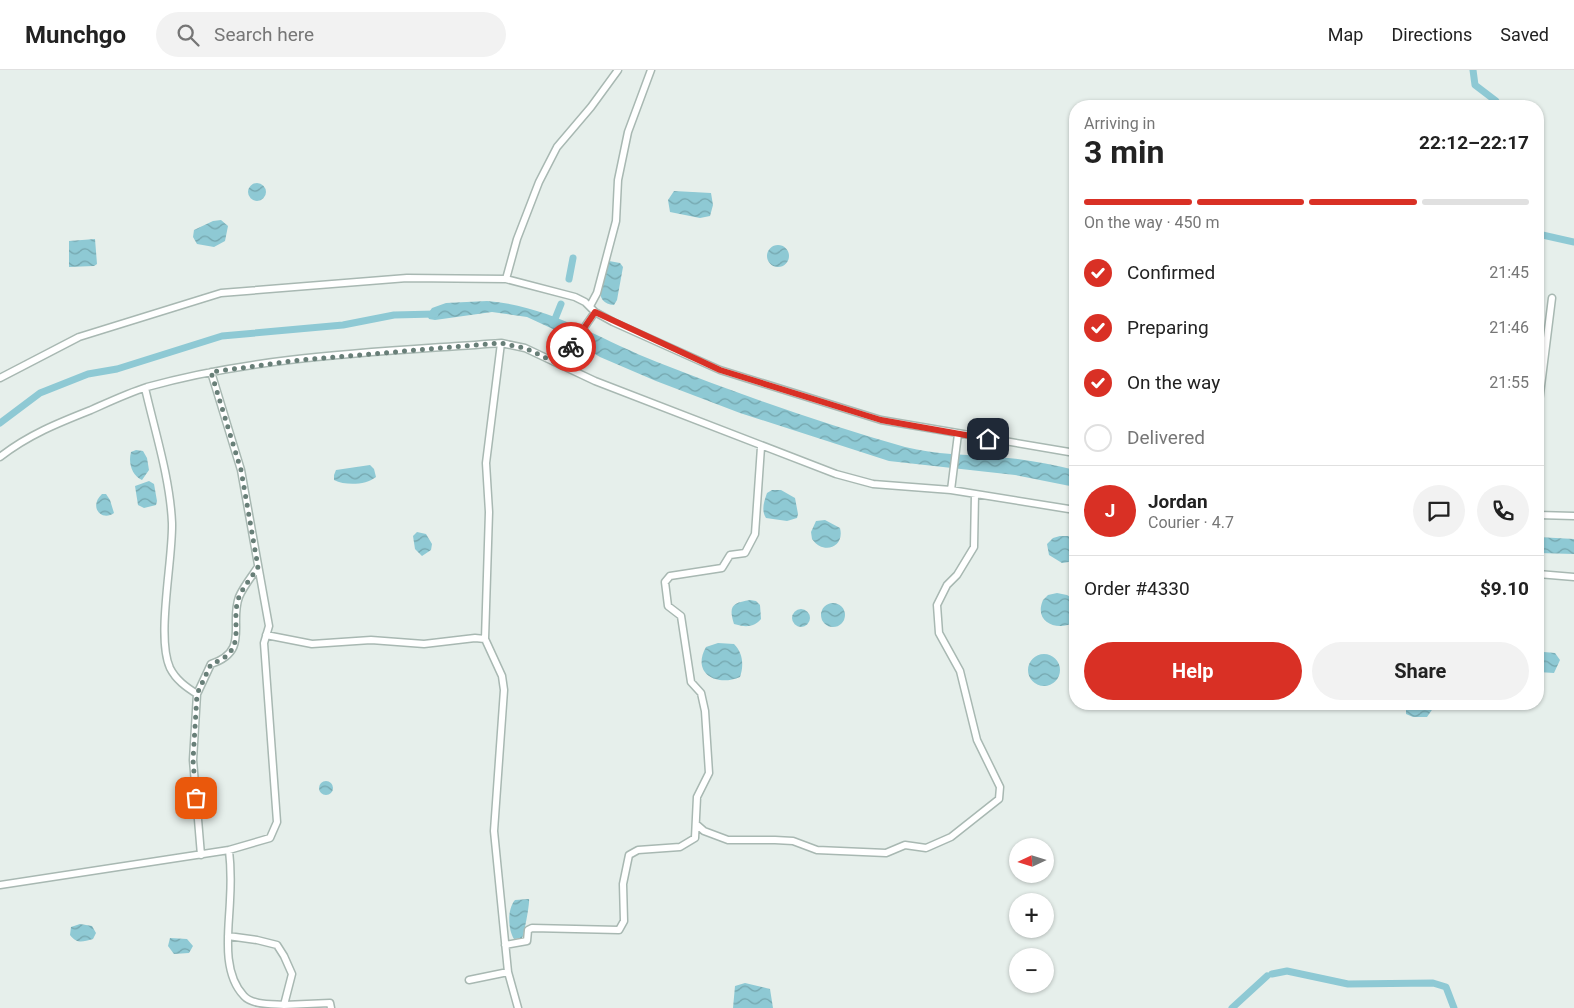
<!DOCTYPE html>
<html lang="en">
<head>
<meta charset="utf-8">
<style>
	:root { --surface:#fff; --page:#f2f2f2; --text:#222; --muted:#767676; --line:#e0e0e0; --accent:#d93025 }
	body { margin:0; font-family:Roboto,sans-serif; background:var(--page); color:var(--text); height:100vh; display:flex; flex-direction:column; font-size:19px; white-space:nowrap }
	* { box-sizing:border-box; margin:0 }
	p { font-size:16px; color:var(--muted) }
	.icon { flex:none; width:28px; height:28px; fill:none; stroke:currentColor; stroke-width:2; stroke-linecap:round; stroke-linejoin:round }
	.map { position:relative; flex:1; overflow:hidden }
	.drawer { position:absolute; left:1069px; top:30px; width:475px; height:610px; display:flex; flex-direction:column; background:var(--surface); border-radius:20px; box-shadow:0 1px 4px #0004 }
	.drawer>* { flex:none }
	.needle { width:32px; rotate:266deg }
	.tools { position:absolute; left:1009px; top:768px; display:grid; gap:10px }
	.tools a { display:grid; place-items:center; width:45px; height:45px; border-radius:50%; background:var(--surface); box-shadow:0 1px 4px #0004; font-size:25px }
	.pin { position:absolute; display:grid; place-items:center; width:42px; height:42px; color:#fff; margin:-21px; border-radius:10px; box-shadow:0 2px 8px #0006 }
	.courier { position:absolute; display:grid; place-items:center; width:50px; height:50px; margin:-25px; border:4px solid #d93025; border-radius:50%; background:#fff; color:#222; box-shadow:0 1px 6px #0007 }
	.head em { font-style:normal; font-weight:700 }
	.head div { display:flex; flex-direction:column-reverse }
	.head { display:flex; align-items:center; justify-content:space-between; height:85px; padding:0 15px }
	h1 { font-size:32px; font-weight:700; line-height:38px }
	.bar { display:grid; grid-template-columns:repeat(4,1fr); gap:8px 5px; align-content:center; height:60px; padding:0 15px }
	.bar i { height:6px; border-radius:4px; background:var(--line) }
	.bar .current { background:var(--accent) }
	.bar p { grid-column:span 4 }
	.line { display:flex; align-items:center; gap:12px; padding:0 15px; border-top:1px solid var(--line) }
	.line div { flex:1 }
	.round { display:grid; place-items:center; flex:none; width:52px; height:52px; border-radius:26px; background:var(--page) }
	ol { padding:0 15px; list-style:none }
	li { display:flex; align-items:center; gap:15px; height:55px }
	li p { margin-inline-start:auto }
	li .icon { padding:5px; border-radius:50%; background:var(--accent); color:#fff; stroke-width:4 }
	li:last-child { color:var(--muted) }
	li i { width:28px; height:28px; border:2px solid var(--line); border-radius:50% }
	.action { display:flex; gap:10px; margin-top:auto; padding:10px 15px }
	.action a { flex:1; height:58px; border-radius:30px; background:var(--accent); color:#fff; font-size:20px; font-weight:700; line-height:58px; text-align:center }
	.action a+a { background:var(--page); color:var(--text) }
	header { display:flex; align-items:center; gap:30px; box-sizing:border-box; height:70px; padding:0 25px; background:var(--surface); border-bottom:1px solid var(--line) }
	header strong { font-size:24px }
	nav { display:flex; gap:28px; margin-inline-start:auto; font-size:18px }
	.search { width:350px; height:45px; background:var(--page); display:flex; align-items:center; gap:12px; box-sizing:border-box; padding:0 18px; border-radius:28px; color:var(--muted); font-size:19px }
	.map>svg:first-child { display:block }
	.water { fill:url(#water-waves) }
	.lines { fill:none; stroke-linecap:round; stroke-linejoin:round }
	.canal { stroke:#8ec9d4; stroke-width:7 }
	.minor-casing { stroke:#a8b8b2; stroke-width:9 }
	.minor { stroke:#fff; stroke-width:6 }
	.done { stroke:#687f78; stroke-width:5; stroke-dasharray:0 9 }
	.route { stroke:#d93025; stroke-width:6 }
</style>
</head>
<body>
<header>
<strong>Munchgo</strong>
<div class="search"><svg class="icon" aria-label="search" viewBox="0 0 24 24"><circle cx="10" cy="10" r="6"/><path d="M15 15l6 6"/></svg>Search here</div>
<nav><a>Map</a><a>Directions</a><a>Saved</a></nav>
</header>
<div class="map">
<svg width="1574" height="938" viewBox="0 0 1574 938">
	<defs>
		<pattern id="water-waves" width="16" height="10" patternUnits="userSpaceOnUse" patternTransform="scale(1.25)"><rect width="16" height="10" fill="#8ec9d4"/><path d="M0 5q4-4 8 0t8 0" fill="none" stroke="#74a5ad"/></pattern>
	</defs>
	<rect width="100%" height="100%" fill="#e6efeb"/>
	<!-- water -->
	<path class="water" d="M248 122a9 9 0 1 1 18 0a9 9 0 1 1-18 0Z
		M674 121 711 123 713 135 710 146 700 148 670 142 668 130Z
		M221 150 228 156 225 171 214 177 197 174 193 167 194 160 213 151Z
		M95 169 97 194 94 196 69 197V171Z
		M767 186a11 11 0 1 1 22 0a11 11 0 1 1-22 0Z
		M609 191 620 193 623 197 617 230 614 235C591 234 601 204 609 191Z
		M487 231C547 235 602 270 657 292 738 324 821 353 905 377 937 385 965 384 998 387 1024 389 1049 394 1075 400V417L1015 405 889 391 740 343 656 311 600 287 555 260 527 247 492 242 435 250 429 249 427 245 432 238 446 233Z
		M136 380 143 381 147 388 149 400 142 410C132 406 128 393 131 382Z
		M370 395 374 399 376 407C366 415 346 416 334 410V405L336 400Z
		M149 411 154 414 157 431 156 435 144 438 138 435 135 416Z
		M772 420H781L795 428 798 444 797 448 787 451 766 448C761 440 764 432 767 423Z
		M102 424H106L110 430 114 443C102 452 88 437 102 424Z
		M825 450 840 458C845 478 823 485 812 469L811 462 816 451Z
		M417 462 426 464 432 474 431 480 422 486 415 479 413 466Z
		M1060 466H1068L1075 469V491L1062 493 1049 485 1047 474 1053 468Z
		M1538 467 1574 469V484L1538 483Z
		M1057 523 1067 525 1075 530V552C1058 562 1033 553 1043 530L1048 525Z
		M750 530 756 531 760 535 761 549C754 558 744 557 734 554 728 535 733 533 750 530Z
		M821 545a12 12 0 1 1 24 0a12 12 0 1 1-24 0Z
		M792 548a9 9 0 1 1 18 0a9 9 0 1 1-18 0Z
		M718 573 734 574C743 583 744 595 740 607 717 617 691 604 706 577Z
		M1544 582 1555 583 1560 590 1554 603 1538 602V585Z
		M1028 600a16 16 0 1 1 32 0a16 16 0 1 1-32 0Z
		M1406 634H1433L1434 637 1427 647H1413L1406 644Z
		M319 718a7 7 0 1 1 14 0a7 7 0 1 1-14 0Z
		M529 829C530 832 524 866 522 868L514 869C508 860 507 839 515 830Z
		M80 854 92 856 96 863 93 869C82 872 77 874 70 865L71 857Z
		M170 868 187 869 193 876 189 883 174 884 168 876Z
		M745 913 770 919 773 938H733L735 916Z"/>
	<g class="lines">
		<!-- canal -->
		<path class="canal" d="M1473 0 1475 15 1496 31 1497 36
			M1538 164 1574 172
			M569 209 573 188
			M553 254 561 234
			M0 353 40 323 88 304 117 299 222 266 343 255 394 245 435 244
			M1272 904 1287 901 1348 914 1433 913 1446 917 1454 938
			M1232 938 1267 906"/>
		<!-- minor casing -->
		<g class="minor-casing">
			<path id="minor" d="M506 209 517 169 539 112 557 77 591 37 618 0
				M590 236 597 223 616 151 618 110 628 62 651 0
				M501 273 486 393 489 442 485 569 502 606 504 620 494 761 508 902 518 938
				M559 294 595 242
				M0 308 79 267 221 223 407 208 506 209 575 227 585 232 595 242 613 252 720 300 881 350 1075 383
				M145 318C155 362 170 408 172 453 173 490 156 567 170 598 176 610 186 617 197 624
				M1538 340 1552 228
				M0 387C28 365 58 353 91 340 109 332 128 323 147 317 261 285 383 282 501 273L525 278 595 311 836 404 873 414 951 420 1075 440
				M951 420 958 364
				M1538 445 1574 446
				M1538 504 1574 507
				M266 565 312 574 371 570 424 574 475 568 485 569
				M696 754 704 761 728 770H775L793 771 817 780 886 783 905 775 926 778 951 767 999 729 1000 717 977 670 960 601 939 563 937 535 947 515 957 505 974 477 975 424
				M229 780C231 797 231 813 230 830 229 859 221 902 244 926 252 935 272 934 284 935L285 938
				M201 785 193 690 197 624 211 594C250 581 229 554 239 527 243 517 252 506 258 497
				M0 815 229 780 270 768 277 752 264 573 269 556 241 400 211 302
				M228 866 257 870 277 875 284 886 292 904 284 935 330 933 331 938
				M505 875 527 871 528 860 532 858 619 860 624 851 623 814 629 785 638 780 680 777 695 768 697 727 709 703 705 641 701 623 691 612 681 546 668 536 665 512 670 506 722 498 730 485 745 483 755 464 761 377
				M469 910 508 902"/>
		</g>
		<!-- minor -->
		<use href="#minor" class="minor"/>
	</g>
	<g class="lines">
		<!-- done -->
		<path class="done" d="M196 728 193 690 197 624 211 594C250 581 229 553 239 527 243 517 252 507 258 497L241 400 211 302 300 290 500 273 525 278 559 294 571 277"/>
		<!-- route -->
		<path class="route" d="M571 277 595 242 720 300 881 350 988 369"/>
	</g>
</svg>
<div class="tools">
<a><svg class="needle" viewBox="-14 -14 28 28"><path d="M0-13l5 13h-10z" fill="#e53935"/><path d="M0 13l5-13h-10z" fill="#767676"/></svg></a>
<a>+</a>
<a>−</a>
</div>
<div class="pin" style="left:196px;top:728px;background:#ea580c"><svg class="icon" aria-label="bag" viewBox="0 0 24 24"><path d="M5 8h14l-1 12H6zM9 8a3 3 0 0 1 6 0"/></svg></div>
<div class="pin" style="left:988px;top:369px;background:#1f2937"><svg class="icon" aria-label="home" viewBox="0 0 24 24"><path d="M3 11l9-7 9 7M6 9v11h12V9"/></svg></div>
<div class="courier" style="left:571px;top:277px"><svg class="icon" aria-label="bike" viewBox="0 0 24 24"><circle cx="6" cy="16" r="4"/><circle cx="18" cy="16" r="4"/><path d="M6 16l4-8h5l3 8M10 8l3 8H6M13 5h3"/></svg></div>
<section class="drawer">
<div class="head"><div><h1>3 min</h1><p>Arriving in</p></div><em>22:12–22:17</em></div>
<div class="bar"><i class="current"></i><i class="current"></i><i class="current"></i><i></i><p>On the way · 450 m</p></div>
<ol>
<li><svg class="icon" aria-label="check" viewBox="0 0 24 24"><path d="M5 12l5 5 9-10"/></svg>Confirmed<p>21:45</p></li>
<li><svg class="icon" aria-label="check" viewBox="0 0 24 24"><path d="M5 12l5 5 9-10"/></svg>Preparing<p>21:46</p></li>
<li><svg class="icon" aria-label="check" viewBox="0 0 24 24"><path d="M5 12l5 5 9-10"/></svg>On the way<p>21:55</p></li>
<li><i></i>Delivered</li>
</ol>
<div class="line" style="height:90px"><b class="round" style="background:var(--accent);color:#fff">J</b><div><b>Jordan</b><p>Courier · 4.7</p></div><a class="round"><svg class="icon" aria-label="chat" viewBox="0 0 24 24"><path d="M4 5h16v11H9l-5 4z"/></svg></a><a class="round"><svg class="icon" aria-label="phone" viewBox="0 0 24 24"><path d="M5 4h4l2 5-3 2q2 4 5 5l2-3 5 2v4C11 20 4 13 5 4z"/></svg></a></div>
<div class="line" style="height:65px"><div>Order #4330</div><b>$9.10</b></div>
<div class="action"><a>Help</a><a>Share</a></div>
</section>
</div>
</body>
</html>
